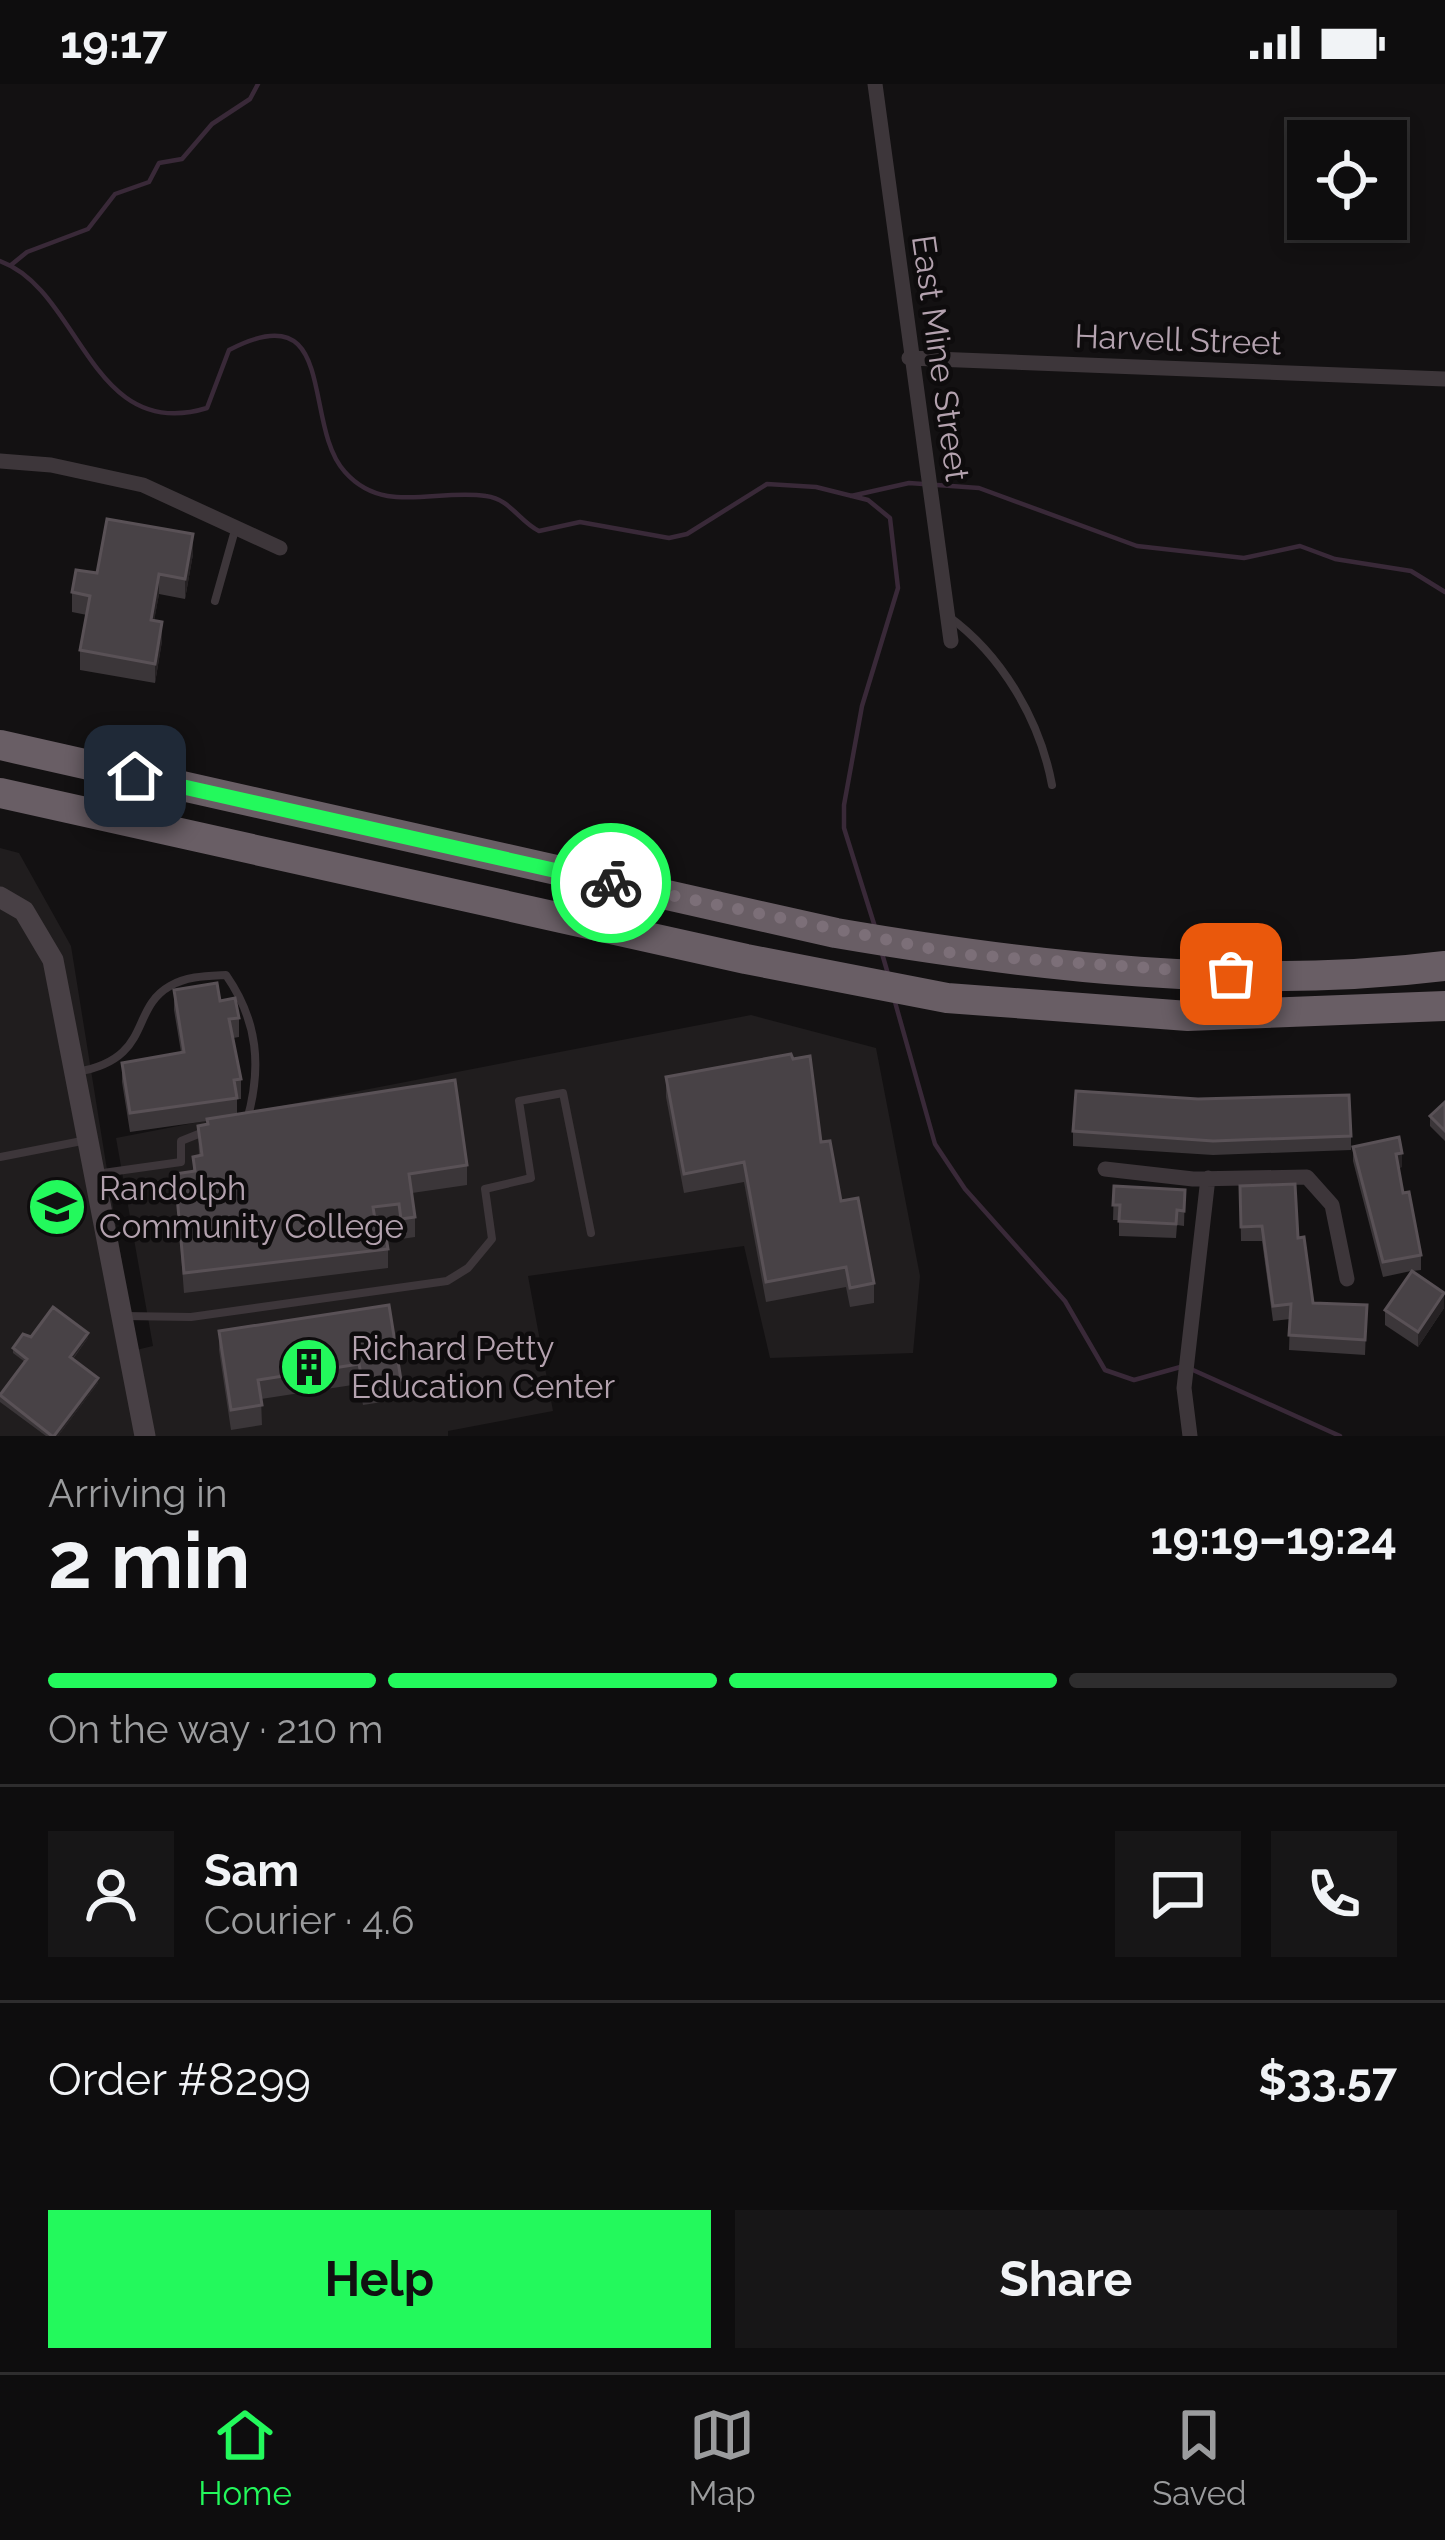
<!DOCTYPE html>
<html lang="en">
<head>
<meta charset="utf-8">
<style>
	:root { --surface:#0e0d0e; --page:#171617; --text:#f1f3f6; --muted:#9b9c9e; --line:#2e2d2e; --accent:#23f95c }
	body { margin:0; font-family:Raleway,sans-serif; background:var(--page); color:var(--text); height:100vh; display:flex; flex-direction:column; font-size:45px; white-space:nowrap }
	* { box-sizing:border-box; margin:0 }
	p { font-size:39px; color:var(--muted) }
	.icon { flex:none; width:66px; height:66px; fill:none; stroke:currentColor; stroke-width:2; stroke-linecap:round; stroke-linejoin:round }
	.map { position:relative; height:1352px; overflow:hidden }
	.details { display:flex; flex-direction:column; background:var(--surface); flex:1 }
	.details>* { flex:none }
	.controls { position:absolute; left:1287px; top:36px; display:grid; gap:24px }
	.controls a { display:grid; place-items:center; width:120px; height:120px; border-radius:0px; background:var(--surface); box-shadow:0 6px 18px #0003,0 0 0 3px var(--line); font-size:60px }
	.pin { position:absolute; display:grid; place-items:center; width:102px; height:102px; color:#fff; margin:-51px; border-radius:24px; box-shadow:0 6px 18px #0006 }
	.courier { position:absolute; display:grid; place-items:center; width:120px; height:120px; margin:-60px; border:9px solid #23f95c; border-radius:50%; background:#fff; color:#222; box-shadow:0 3px 15px #0007 }
	.overview em { font-style:normal; font-weight:700 }
	.overview div { display:flex; flex-direction:column-reverse }
	.overview { display:flex; align-items:center; justify-content:space-between; height:204px; padding:0 48px }
	h1 { font-size:78px; font-weight:700; line-height:90px }
	.bar { display:grid; grid-template-columns:repeat(4,1fr); gap:18px 12px; align-content:center; height:144px; padding:0 48px }
	.bar i { height:15px; border-radius:9px; background:var(--line) }
	.bar .current { background:var(--accent) }
	.bar p { grid-column:span 4 }
	.line { display:flex; align-items:center; gap:30px; padding:0 48px; border-top:3px solid var(--line) }
	.line div { flex:1 }
	.round { display:grid; place-items:center; flex:none; width:126px; height:126px; border-radius:0px; background:var(--page) }
	.cta { display:flex; gap:24px; margin-top:auto; padding:24px 48px }
	.cta a { flex:1; height:138px; border-radius:0px; background:var(--accent); color:#111; font-size:48px; font-weight:700; line-height:138px; text-align:center }
	.cta a+a { background:var(--page); color:var(--text) }
	.status { display:flex; justify-content:space-between; align-items:center; height:84px; padding:0 60px; background:var(--surface); direction:ltr }
	.status svg { height:33px; fill:currentColor }
	.dock { display:flex; justify-content:space-around; align-items:center; height:168px; border-top:3px solid var(--line); background:var(--surface); font-size:33px; color:var(--muted) }
	.dock a { display:grid; justify-items:center; gap:6px }
	.dock .current { color:var(--accent) }
	.map>svg:first-child { display:block }
	.built { fill:#201d1e }
	.lines { fill:none; stroke-linecap:round; stroke-linejoin:round }
	.stream { stroke:#392938; stroke-width:4.5 }
	.lane { stroke:#3d363a; stroke-width:8 }
	.street { stroke:#3d363a; stroke-width:15 }
	.secondary { stroke:#484045; stroke-width:21 }
	.highway { stroke:#695e65; stroke-width:30 }
	.wall { fill:#3b3639 }
	.shaded-wall { fill:#262224 }
	.building { fill:#484246; stroke:#595156; stroke-width:3 }
	.done { stroke:#7c6f78; stroke-width:12; stroke-dasharray:0 21.6 }
	.route { stroke:#23f95c; stroke-width:15 }
	.labels { text-anchor:middle; stroke-width:9; stroke-linejoin:round; paint-order:stroke }
	.street-label { font-size:33px; fill:#b4a2af; stroke:#0e0c0d }
	.poi-label { font-size:33px; fill:#b4a2af; stroke:#0e0c0d; text-anchor:start }
</style>
</head>
<body>
<div class="status"><b>19:17</b><svg viewBox="0 0 49 12"><path d="M0 12V9h3v3zM5 12V6h3v6zM10 12V3h3v9zM15 12V0h3v12zM26 1h20v11H26zM47 4h2v5h-2z"/></svg></div>
<div class="map">
<svg width="1445" height="1352" viewBox="0 0 1445 1352">
	<rect width="100%" height="100%" fill="#131112"/>
	<!-- built -->
	<path class="built" d="M0 764 19 769 71 862 136 1266 153 1262 116 1054 751 931 876 964 920 1192 913 1269 770 1274 744 1162 528 1192 553 1327 448 1347V1352H0Z"/>
	<g class="lines">
		<!-- stream -->
		<path class="stream" d="M0 177C81 206 90 360 207 324L229 266C340 208 301 340 345 388 384 432 436 404 486 412 510 415 519 437 539 447L580 438 669 454 687 450 767 400 816 403 868 416 890 434 898 504 862 622 844 721V744L875 843
			M11 181 27 168 88 145 115 110 149 98 159 79 182 75 212 40 250 15 258 0
			M851 412 909 399 979 404 1137 462 1244 474 1300 462 1335 475 1411 487 1445 508
			M881 866 888 890
			M895 918 935 1060 965 1105 1065 1217 1105 1286 1134 1296 1184 1282 1340 1352"/>
		<!-- lane -->
		<path class="lane" d="M215 517 235 446
			M948 532C1002 571 1040 636 1052 701
			M77 988C153 975 129 925 170 902 187 892 207 892 226 891 258 937 262 983 247 1036
			M0 1073 87 1056
			M96 1090 181 1078V1057L206 1047
			M124 1232 191 1233 447 1197 468 1184 492 1155 485 1105 531 1094 519 1017 563 1009 591 1149"/>
		<!-- street -->
		<path class="street" d="M875 0 951 557
			M909 274 1445 295
			M0 377 51 381 143 401 280 464
			M1105 1085 1193 1095 1307 1093 1332 1121 1347 1195
			M1190 1352 1184 1304 1208 1094"/>
		<!-- secondary -->
		<path class="secondary" d="M0 813 24 827 53 876 145 1352"/>
		<!-- highway -->
		<path class="highway" d="M0 661 836 849C1035 883 1243 907 1445 882
			M0 709 746 875 947 914 1188 932 1445 922"/>
	</g>
	<!-- wall -->
	<path class="wall" d="M193 470 185 515 159 510 154 536 162 557 155 599 80 586V566L87 531 72 528V508L97 489Z
		M174 906 220 917 239 934V953L233 954 241 995V1015H237V1030L467 1081V1101L412 1109 415 1133V1153L401 1155 399 1139 376 1142 378 1154 388 1165V1184L184 1209 175 1090 193 1087V1073L199 1072 198 1042 207 1041V1037L130 1048 122 998V979L181 968 174 926Z
		M666 993 821 1058 841 1117 874 1199V1219L850 1223 846 1203 766 1218 744 1098 684 1109 666 1013Z
		M1445 1018V1057L1430 1042V1032Z
		M1073 1047 1351 1052V1066L1213 1071 1073 1062Z
		M1353 1063 1402 1083 1398 1084 1403 1109 1421 1171V1186L1412 1187 1444 1224 1418 1263 1385 1241V1226L1411 1187 1383 1193 1353 1077Z
		M1114 1102 1185 1106 1184 1142 1177 1141 1176 1154 1119 1152V1136H1113Z
		M1240 1102 1298 1154 1313 1219 1367 1221 1365 1271 1289 1266 1290 1235 1273 1237 1262 1157H1241Z
		M389 1221 401 1296V1315L363 1321 359 1300 261 1315 262 1341 231 1346 219 1266V1247Z
		M88 1254 73 1275 98 1299 58 1352H46L0 1318V1311L25 1278 13 1269V1264Z"/>
	<!-- shaded-wall -->
	<path class="shaded-wall" d="M193 450V470L185 515V495Z
		M159 490V510L151 555V536Z
		M162 538V557L155 599V580Z
		M1402 1069V1083L1396 1085V1070Z
		M1444 1209V1224L1418 1263V1248Z
		M88 1249V1254L70 1278V1273Z
		M98 1294V1299L58 1352H54Z"/>
	<!-- building -->
	<path class="building" d="M107 435 193 450 185 495 159 490 151 536 162 538 155 580 80 566 90 512 72 508 76 486 97 489Z
		M217 899 220 917 235 914 239 934 229 935 241 995 234 996 237 1014 130 1029 122 979 184 968 174 906Z
		M791 970 793 975 810 972 821 1058 830 1057 841 1117 858 1114 874 1199 850 1204 846 1183 766 1198 744 1078 684 1090 666 993Z
		M455 996 467 1081 409 1090 415 1133 401 1135 399 1120 373 1123 378 1154 386 1153 388 1165 184 1189 175 1090 195 1087 193 1073 202 1071 198 1042 208 1040 207 1035Z
		M1076 1007 1198 1015 1349 1011 1351 1052 1213 1057 1073 1047Z
		M1445 1018V1047L1430 1032Z
		M1399 1053 1402 1069 1396 1070 1403 1109 1409 1108 1421 1171 1383 1178 1353 1063Z
		M1295 1100 1298 1154 1304 1153 1313 1219 1367 1221 1365 1256 1289 1251 1291 1220 1273 1222 1262 1142 1241 1143 1240 1102Z
		M1114 1102 1185 1106 1184 1127 1177 1126 1176 1140 1119 1137 1120 1121H1113Z
		M1412 1187 1444 1209 1418 1248 1385 1226Z
		M389 1221 401 1296 363 1301 359 1280 258 1296 262 1321 231 1326 219 1247Z
		M53 1223 88 1249 70 1273 98 1294 54 1352H52L0 1311 27 1275 13 1264 23 1250 31 1253Z"/>
	<g class="lines">
		<!-- done -->
		<path class="done" d="M611 799 957 870 1231 890"/>
		<!-- route -->
		<path class="route" d="M135 692 611 799"/>
	</g>
	<!-- icons -->
	<defs>
		<g id="university-disc" transform="scale(3)"><circle r="9.5" fill="#23f95c" stroke="#0e0c0d"/><path d="M0-5L7-2L0 1L-7-2ZM-4 1L0 2.5L4 1V4Q0 6-4 4Z" fill="#111"/></g>
		<g id="building-disc" transform="scale(3)"><circle r="9.5" fill="#23f95c" stroke="#0e0c0d"/><path d="M-4-6H4V6H1V3H-1V6H-4ZM-2.5-4.3h1.7v1.8h-1.7ZM.8-4.3h1.7v1.8H.8ZM-2.5-1h1.7V.8h-1.7ZM.8-1h1.7V.8H.8Z" fill="#111"/></g>
	</defs>
	<g fill-rule="evenodd">
		<use href="#university-disc" x="57" y="1123"/>
		<use href="#building-disc" x="309" y="1283"/>
	</g>
	<g class="labels">
		<!-- street labels -->
		<g class="street-label">
			<text transform="translate(1178 255) rotate(2)" y="12">Harvell Street</text>
			<text transform="translate(941 274) rotate(82)" y="12">East Mine Street</text>
		</g>
		<!-- poi labels -->
		<g class="poi-label">
			<text x="99" y="1116">Randolph<tspan x="99" dy="38">Community College</tspan></text>
			<text x="351" y="1276">Richard Petty<tspan x="351" dy="38">Education Center</tspan></text>
		</g>
	</g>
</svg>
<div class="controls">
<a><svg class="icon" aria-label="locate" viewBox="0 0 24 24"><circle cx="12" cy="12" r="6"/><path d="M12 2v4M12 18v4M2 12h4M18 12h4"/></svg></a>
</div>
<div class="pin" style="left:1231px;top:890px;background:#ea580c"><svg class="icon" aria-label="bag" viewBox="0 0 24 24"><path d="M5 8h14l-1 12H6zM9 8a3 3 0 0 1 6 0"/></svg></div>
<div class="pin" style="left:135px;top:692px;background:#1f2937"><svg class="icon" aria-label="home" viewBox="0 0 24 24"><path d="M3 11l9-7 9 7M6 9v11h12V9"/></svg></div>
<div class="courier" style="left:611px;top:799px"><svg class="icon" aria-label="bike" viewBox="0 0 24 24"><circle cx="6" cy="16" r="4"/><circle cx="18" cy="16" r="4"/><path d="M6 16l4-8h5l3 8M10 8l3 8H6M13 5h3"/></svg></div>
</div>
<section class="details">
<div class="overview"><div><h1>2 min</h1><p>Arriving in</p></div><em>19:19–19:24</em></div>
<div class="bar"><i class="current"></i><i class="current"></i><i class="current"></i><i></i><p>On the way · 210 m</p></div>
<div class="line" style="height:216px"><a class="round"><svg class="icon" aria-label="person" viewBox="0 0 24 24"><circle cx="12" cy="8" r="4"/><path d="M4 21q1-7 8-7t8 7"/></svg></a><div><b>Sam</b><p>Courier · 4.6</p></div><a class="round"><svg class="icon" aria-label="chat" viewBox="0 0 24 24"><path d="M4 5h16v11H9l-5 4z"/></svg></a><a class="round"><svg class="icon" aria-label="phone" viewBox="0 0 24 24"><path d="M5 4h4l2 5-3 2q2 4 5 5l2-3 5 2v4C11 20 4 13 5 4z"/></svg></a></div>
<div class="line" style="height:156px"><div>Order #8299</div><b>$33.57</b></div>
<div class="cta"><a>Help</a><a>Share</a></div>
</section>
<nav class="dock">
<a class="current"><svg class="icon" aria-label="home" viewBox="0 0 24 24"><path d="M3 11l9-7 9 7M6 9v11h12V9"/></svg>Home</a>
<a><svg class="icon" aria-label="map" viewBox="0 0 24 24"><path d="M3 6l6-2 6 2 6-2v14l-6 2-6-2-6 2zM9 4v14M15 6v14"/></svg>Map</a>
<a><svg class="icon" aria-label="saved" viewBox="0 0 24 24"><path d="M7 4h10v16l-5-4-5 4z"/></svg>Saved</a>
</nav>
</body>
</html>
